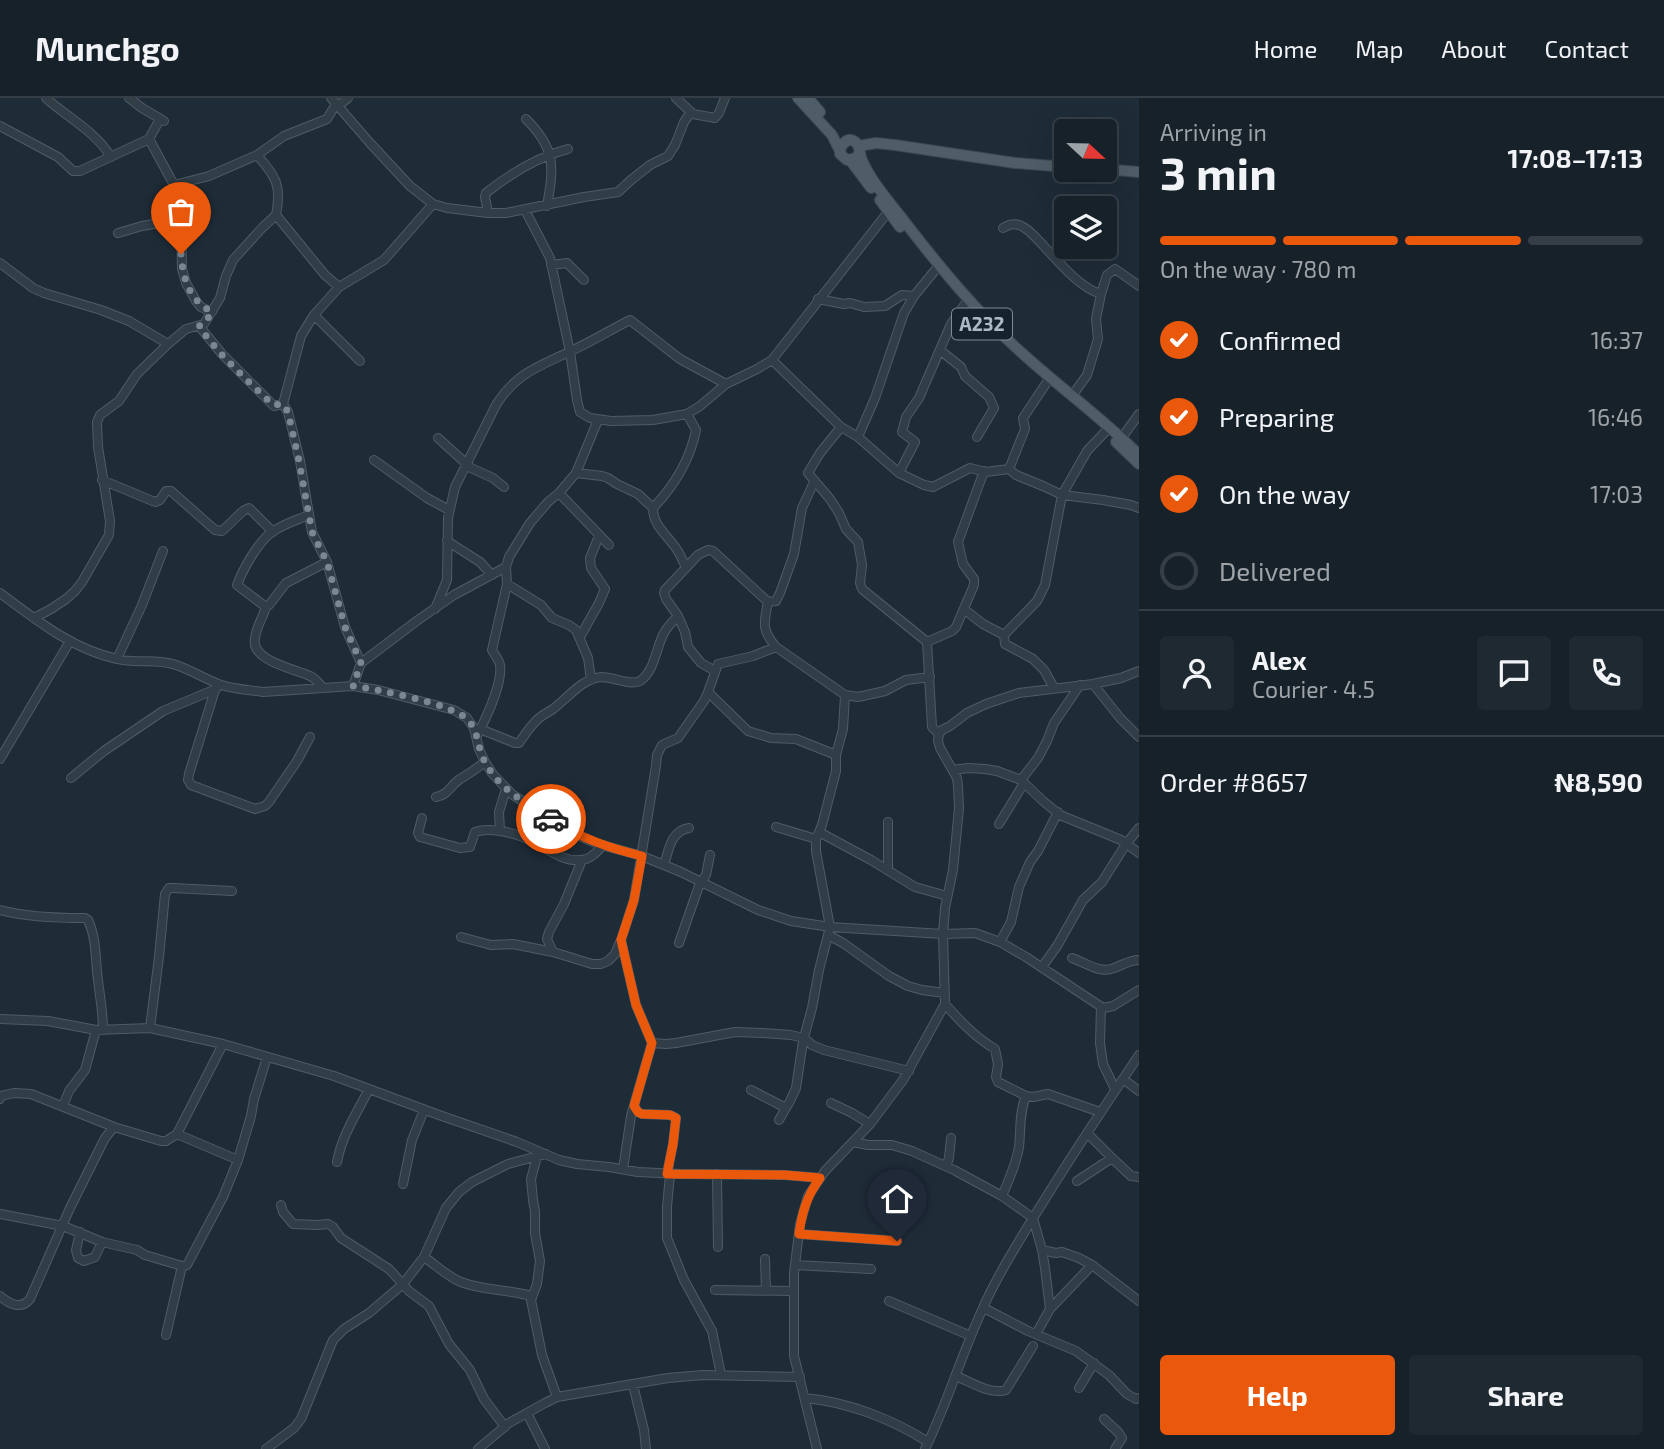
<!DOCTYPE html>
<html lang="en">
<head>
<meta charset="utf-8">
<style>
	:root { --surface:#16212a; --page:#1f2932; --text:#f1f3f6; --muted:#9ea3a8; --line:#353e47; --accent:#ea580c }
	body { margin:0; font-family:"Exo 2",sans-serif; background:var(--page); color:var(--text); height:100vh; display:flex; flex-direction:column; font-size:26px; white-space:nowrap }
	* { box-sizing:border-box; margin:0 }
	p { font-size:23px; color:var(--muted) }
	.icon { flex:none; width:38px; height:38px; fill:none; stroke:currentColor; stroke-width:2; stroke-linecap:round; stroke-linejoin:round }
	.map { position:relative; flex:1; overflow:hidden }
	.side { display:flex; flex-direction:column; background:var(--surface); width:525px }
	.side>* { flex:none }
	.needle { width:46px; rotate:112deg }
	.buttons { position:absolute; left:1054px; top:21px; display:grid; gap:14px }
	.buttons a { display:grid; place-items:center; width:63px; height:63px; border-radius:7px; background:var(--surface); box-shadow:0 7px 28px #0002,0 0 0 2px var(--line); font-size:35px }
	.pin { position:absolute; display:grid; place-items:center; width:60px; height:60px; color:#fff; margin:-72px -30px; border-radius:50% 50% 50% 0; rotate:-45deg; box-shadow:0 0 7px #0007 }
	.pin .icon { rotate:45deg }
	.courier { position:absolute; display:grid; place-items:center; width:70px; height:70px; margin:-35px; border:5px solid #ea580c; border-radius:50%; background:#fff; color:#222; box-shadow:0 2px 9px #0007 }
	.head em { font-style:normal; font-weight:700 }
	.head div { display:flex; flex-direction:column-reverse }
	.head { display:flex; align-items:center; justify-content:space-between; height:119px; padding:0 21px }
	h1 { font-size:46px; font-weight:700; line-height:52px }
	.bar { display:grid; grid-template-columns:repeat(4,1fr); gap:10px 7px; align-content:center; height:84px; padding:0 21px }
	.bar i { height:9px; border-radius:5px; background:var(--line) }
	.bar .current { background:var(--accent) }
	.bar p { grid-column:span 4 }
	.line { display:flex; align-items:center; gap:18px; padding:0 21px; border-top:2px solid var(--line) }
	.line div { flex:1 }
	.round { display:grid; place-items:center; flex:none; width:74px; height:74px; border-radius:7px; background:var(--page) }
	ol { padding:0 21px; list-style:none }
	li { display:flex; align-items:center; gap:21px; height:77px }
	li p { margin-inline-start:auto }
	li .icon { padding:7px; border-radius:50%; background:var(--accent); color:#fff; stroke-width:4 }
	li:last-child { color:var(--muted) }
	li i { width:38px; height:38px; border:4px solid var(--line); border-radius:50% }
	.button { display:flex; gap:14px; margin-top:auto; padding:14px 21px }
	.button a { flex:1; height:80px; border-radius:7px; background:var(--accent); color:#fff; font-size:28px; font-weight:700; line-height:80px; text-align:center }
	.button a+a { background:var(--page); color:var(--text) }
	header { display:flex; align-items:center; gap:42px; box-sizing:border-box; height:98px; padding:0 35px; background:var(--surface); border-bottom:2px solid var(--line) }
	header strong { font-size:33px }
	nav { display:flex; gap:38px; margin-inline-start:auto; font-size:24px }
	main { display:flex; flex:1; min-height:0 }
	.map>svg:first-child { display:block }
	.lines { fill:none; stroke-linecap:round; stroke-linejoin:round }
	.minor-casing { stroke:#4f5c66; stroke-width:10 }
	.major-casing { stroke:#3b4751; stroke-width:12 }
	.minor { stroke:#313e48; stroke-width:8 }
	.major { stroke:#4f5d68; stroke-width:10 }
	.done { stroke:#7a8894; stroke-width:7; stroke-dasharray:0 12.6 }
	.route { stroke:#ea580c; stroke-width:9 }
	.labels { text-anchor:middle; stroke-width:6; stroke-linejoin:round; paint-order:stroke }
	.shield { fill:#17232c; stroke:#7f8c97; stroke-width:2 }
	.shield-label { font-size:19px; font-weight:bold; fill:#abb9c5 }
</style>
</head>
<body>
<header>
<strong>Munchgo</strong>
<nav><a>Home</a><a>Map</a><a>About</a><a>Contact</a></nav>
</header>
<main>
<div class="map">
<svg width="1139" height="1351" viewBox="0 0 1139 1351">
	<rect width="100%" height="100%" fill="#1e2c38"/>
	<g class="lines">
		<!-- minor casing -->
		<g class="minor-casing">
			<path id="minor" d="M46 0C68 20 95 33 111 59
				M129 0 142 10 164 23
				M331 0 370 45 410 88 433 106 447 110 488 115H506L584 99 618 94 631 82 650 67 668 58 675 47 684 24 689 17 693 16 715 20 719 15 725 0
				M676 0 693 16
				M338 8 348 0
				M526 21C556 51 554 68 547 108
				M0 28 58 59 73 73H80L149 41 160 21
				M149 41 174 87 181 121 182 171 186 185 196 203 201 209 212 214
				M174 87 209 78 257 57 284 38 327 21 336 6
				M525 112 550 160 570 254 577 302 580 314 590 320 611 323 653 322 687 316 700 308 726 286 757 271 772 262 888 114
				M488 115 485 99 486 95C511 75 537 59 568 51
				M276 117 325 177 339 189
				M1003 130C1008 127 1012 125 1019 127 1028 130 1034 138 1041 145 1056 161 1079 190 1101 196L1107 177 1115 171 1139 188
				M118 135 142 128 181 121
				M0 165 33 190 44 195 101 212 129 223 168 246
				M551 167 567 165 584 182
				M818 201 844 206 850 205 864 209 885 208 902 197 914 198
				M314 217 360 263
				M199 228 222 256 274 308 283 306
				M941 253 961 269 965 278 989 299 994 310 977 339
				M772 262 841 329 858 339 899 375 924 387 933 389 970 370 986 374 1009 371 1016 377 1043 388 1062 397 1103 402 1131 407 1139 410
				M1072 298 1087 277 1098 241 1096 221 1101 196
				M841 329 820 355 808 375 830 401 839 415 846 431 858 444 862 467 860 485 862 491 927 544
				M858 339 875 300 904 215 914 198 936 171
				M438 340 471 370 493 380 504 389
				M1118 345 1139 316
				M374 362 427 400 449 412
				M1009 371 1025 331 1023 320 1047 284
				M576 375 602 378 608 380 617 386 638 396 653 410C653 427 666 436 675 449 680 455 682 462 686 469
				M899 375 915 344 902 334 906 319 919 300 951 226 965 206
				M102 382 155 404 160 402 166 393H171L215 432 222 433 243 413 249 410 273 434
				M559 395 609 447
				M653 410C674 388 690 362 696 332L687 316
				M309 417C297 422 283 426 272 434 258 444 243 471 237 487L266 509 269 507 286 485 327 464
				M447 443 480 464 492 477
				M507 486 541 507 552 520 569 527 576 532 588 560 591 582
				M0 495C36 522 72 551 117 561 136 566 157 560 176 567 191 572 205 581 221 587 234 591 249 592 263 594L353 588 378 592 454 612 467 620 474 630 479 651 485 664 492 675 502 686 513 697 563 729 579 738 598 746 642 758 681 774 758 812 791 823 830 829 943 836 975 835 1000 844 1026 859 1103 910 1113 908 1139 892
				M768 504C764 525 761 531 776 549L845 597 858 599 885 593 906 582 930 579
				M768 504 776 503 780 495 794 456 802 410 814 384
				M266 509C263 519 256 530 255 540 250 563 295 571 310 578 315 580 318 584 322 589
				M435 511 447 482 448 420 455 389 496 307C516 275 538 269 571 253 591 244 610 232 630 222L680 261 726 286
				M965 512 983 526 1004 537 1005 546 1033 561 1044 572 1054 590
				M34 520 51 511 66 501 75 493 82 484 109 437 110 423 98 349 97 324 100 317 119 303 137 276 168 246 186 231 204 226 220 200 226 178 233 162 262 130 276 117C282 88 276 78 257 57
				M1004 537 1037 503 1045 487 1062 397 1087 353 1105 334
				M580 539 599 505 605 491 591 470 590 460 599 438
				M117 561 142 507 163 453
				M361 565 345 529 327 464 312 434 300 363 288 314 283 306 301 238 314 217 339 189 384 162 433 106
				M715 573 701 565 688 549 685 534 678 518 666 501 664 495 665 492 698 457 708 452 713 453 768 504
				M1093 586 1120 620 1139 639
				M353 588 361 565 418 522 454 497 506 469
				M215 592 189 676 188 682 191 687 255 711 265 708 269 704 297 663 310 639
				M708 594 748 633 771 640 796 641 836 657
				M480 631 515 645H519C524 638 529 630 535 624 540 618 547 615 553 611 568 600 582 580 602 579 613 579 631 588 640 583 655 573 656 549 664 535 667 529 673 523 678 518
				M939 636 932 629 927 544 952 533 956 529 974 487V481L963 466 958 444 984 373
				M477 638C485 622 503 586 500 567 499 562 495 557 492 552L507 486 506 469 509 459 530 425 548 404 559 395 576 375 598 322
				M0 661 70 543
				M953 672 968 670 985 671 997 673 1021 682 1043 703 1060 717 1121 742 1139 755
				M71 680 104 653 163 613 216 591
				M1021 682 1038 660 1047 643 1054 625 1080 587
				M436 699C448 697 451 687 460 681 469 676 477 670 485 664
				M422 720 418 735 420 739 460 750 470 749 475 734C492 728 518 736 534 744 548 751 563 764 580 762 590 762 597 754 603 747
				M999 726 1024 685
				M776 729 816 741
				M500 733 499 714 506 691
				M819 734 871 762 915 789 947 798
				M664 767C669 751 671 733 689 730
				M888 772V724
				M0 812C27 819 57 820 85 820L88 822C97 841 95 862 98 882 100 899 103 915 103 932
				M828 837 843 845 889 878 908 888 922 892 945 895
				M461 839 491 847 513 846 553 854 592 866H601L608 863 615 856 621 842 634 802 656 668 657 657 662 647 678 640 704 603 708 594 718 566 753 558 776 549
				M621 842 636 907 652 945 631 1018 623 1071
				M1000 844 1011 824 1019 789 1030 764 1038 753 1058 714
				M679 845 700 785 706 777 710 757
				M553 854 547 841 549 834 564 806 582 762
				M1072 860C1084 864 1099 875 1111 871 1122 868 1128 862 1139 862
				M1042 869 1057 848 1083 802 1102 784 1126 746 1139 730
				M945 906C960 923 975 939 995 951L998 966 996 979 998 984 1026 998 1033 999 1048 996 1100 1014
				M1101 909 1100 945 1103 966 1115 991
				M0 921 48 923 96 932 150 930 223 946 334 978 439 1017 517 1044 559 1062 577 1066 609 1069 638 1074 680 1076 785 1077 820 1080
				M150 930 159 859 165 796 169 790H173L232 793
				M652 945 666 946 676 945 735 934 763 935 791 937 804 940 812 947 824 952 909 973
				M1123 981 1139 993
				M751 992 786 1010
				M0 1001 1 998 14 995 31 996 114 1029 161 1043H166L177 1036 223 946
				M831 1005 852 1015 870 1026
				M63 1008 69 993 85 972 96 932
				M634 1008 638 1014 642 1016 670 1017 676 1020 673 1046 667 1076
				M779 1022 790 1003 796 990 803 943 812 910 819 872 830 829 816 753V741L822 727 836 673V657L843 631 845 597
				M177 1036 238 1062
				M853 1044 868 1047H892L912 1053 954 1072 1002 1098 1033 1120 1042 1152 1056 1155 1062 1154 1079 1160 1092 1167 1139 1203
				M537 1059 531 1081 533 1102 535 1113V1135L540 1163 537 1186 531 1202 542 1257 557 1299
				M1112 1060 1131 1078 1139 1079
				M337 1064C342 1037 357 1015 369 991
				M946 1068 949 1060 951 1040
				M670 1076 667 1109V1140L684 1182 712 1233 721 1277
				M717 1076 718 1149
				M1077 1083 1112 1060 1087 1035
				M403 1086 412 1042 424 1012
				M1002 1098C1009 1082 1016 1066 1019 1049 1021 1032 1019 1014 1026 998
				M281 1107 283 1114 293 1126 317 1127 328 1126 333 1129 341 1140 389 1171 409 1193 429 1208 449 1246 470 1272 484 1301 505 1329
				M0 1116 63 1128 102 1144 137 1152 145 1157 182 1168
				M80 1134 76 1152 78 1160 84 1163 95 1159 102 1144
				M799 1136 897 1143
				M1042 1152 1045 1170 1050 1211
				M424 1159C436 1167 448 1179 461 1184 484 1193 508 1191 531 1198
				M765 1161 766 1193
				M795 1167 871 1171
				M715 1192 793 1193
				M0 1198C9 1206 21 1212 30 1201L70 1110 105 1040 114 1029
				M889 1203 971 1238
				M984 1210 1028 1233 1076 1253 1109 1277 1127 1296 1136 1301 1139 1300
				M1036 1236 1050 1211 1092 1167
				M166 1237 182 1168 187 1167 223 1099 238 1062 251 1018 254 1001 267 959
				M956 1278C971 1284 990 1297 1006 1292L1033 1248
				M633 1287 644 1332 646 1351
				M1079 1290 1094 1265
				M805 1300C848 1304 892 1321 928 1344
				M527 1315 545 1351
				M1104 1321 1118 1334 1122 1340 1115 1351
				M266 1351 294 1330 301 1321 333 1242 344 1231 369 1215 403 1186 424 1159 446 1110 459 1094 472 1084 508 1066 546 1056
				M478 1351 509 1325 545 1305 557 1299 668 1280 703 1277 800 1279
				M817 1351 794 1258V1175L800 1126 808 1098 825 1073 870 1026 903 982 945 906 943 836 945 810 953 772 959 710 958 688 957 680 940 650 938 643 939 636 942 632 950 628 967 615 986 606 1019 595 1093 586 1121 580 1139 573
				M925 1351C950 1300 965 1244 991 1193 1007 1161 1026 1131 1045 1101 1075 1052 1107 1005 1139 957"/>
		</g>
		<!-- major casing -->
		<g class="major-casing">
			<path id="major" d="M798 0 832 37 840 53
				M808 0 820 14
				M859 48 876 45 895 47 1015 65 1066 69
				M859 55 856 60 847 62 840 56 841 49C844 44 848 40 854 43 861 47 859 56 862 62 871 83 887 101 901 119 938 167 977 215 1022 255 1060 290 1103 320 1139 357
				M850 62 871 90
				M1104 71 1139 74
				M880 102 900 129
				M1116 344 1139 366"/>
		</g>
		<!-- minor -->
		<use href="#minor" class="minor"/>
		<!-- major -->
		<use href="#major" class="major"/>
	</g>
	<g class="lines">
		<!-- done -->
		<path class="done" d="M181 156C183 181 189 202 212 214L204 226 199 228C218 256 244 279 269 303L274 307 283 306 288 314 299 363 312 434 327 464 345 529 361 565 353 588C376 591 452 606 467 621 478 631 477 647 483 660 497 690 525 705 551 721"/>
		<!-- route -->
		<path class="route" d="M551 721C580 740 609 750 642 758L634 802 621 842 636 907 652 945 634 1008 638 1014 642 1016 670 1017 676 1020 673 1046 667 1076 785 1077 820 1080C807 1098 802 1114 799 1136L897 1143"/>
	</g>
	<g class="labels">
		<!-- shield labels -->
		<rect class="shield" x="952" y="210.5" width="60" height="31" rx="5"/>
		<g class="shield-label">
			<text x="982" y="233">A232</text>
		</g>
	</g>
</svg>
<div class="buttons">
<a><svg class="needle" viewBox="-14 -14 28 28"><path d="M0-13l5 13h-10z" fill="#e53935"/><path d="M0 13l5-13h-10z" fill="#9ea3a8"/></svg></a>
<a><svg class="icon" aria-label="layers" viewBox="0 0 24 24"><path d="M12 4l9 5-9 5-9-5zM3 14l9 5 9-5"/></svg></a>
</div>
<div class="pin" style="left:181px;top:156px;background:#ea580c"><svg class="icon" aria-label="bag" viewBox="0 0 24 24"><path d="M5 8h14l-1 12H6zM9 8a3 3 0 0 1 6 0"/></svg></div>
<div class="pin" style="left:897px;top:1143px;background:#1f2937"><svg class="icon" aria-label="home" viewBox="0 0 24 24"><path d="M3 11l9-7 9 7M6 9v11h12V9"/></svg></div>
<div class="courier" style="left:551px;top:721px"><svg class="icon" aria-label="car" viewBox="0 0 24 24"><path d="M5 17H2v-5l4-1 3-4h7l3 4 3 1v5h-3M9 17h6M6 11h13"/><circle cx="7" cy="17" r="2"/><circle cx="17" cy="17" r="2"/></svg></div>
</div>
<section class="side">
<div class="head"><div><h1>3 min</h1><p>Arriving in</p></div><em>17:08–17:13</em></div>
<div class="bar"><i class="current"></i><i class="current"></i><i class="current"></i><i></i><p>On the way · 780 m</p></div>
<ol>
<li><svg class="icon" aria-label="check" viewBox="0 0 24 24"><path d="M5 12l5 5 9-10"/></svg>Confirmed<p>16:37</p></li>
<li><svg class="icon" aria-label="check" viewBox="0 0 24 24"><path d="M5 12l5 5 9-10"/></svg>Preparing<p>16:46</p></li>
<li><svg class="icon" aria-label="check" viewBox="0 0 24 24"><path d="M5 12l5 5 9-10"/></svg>On the way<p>17:03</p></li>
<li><i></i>Delivered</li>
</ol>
<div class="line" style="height:126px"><a class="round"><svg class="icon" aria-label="person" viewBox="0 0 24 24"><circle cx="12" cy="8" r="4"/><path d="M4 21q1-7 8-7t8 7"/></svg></a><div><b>Alex</b><p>Courier · 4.5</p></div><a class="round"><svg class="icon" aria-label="chat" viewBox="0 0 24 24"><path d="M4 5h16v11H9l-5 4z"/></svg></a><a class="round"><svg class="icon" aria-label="phone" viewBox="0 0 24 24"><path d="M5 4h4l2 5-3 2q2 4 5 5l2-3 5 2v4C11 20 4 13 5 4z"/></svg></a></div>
<div class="line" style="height:91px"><div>Order #8657</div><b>₦8,590</b></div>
<div class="button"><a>Help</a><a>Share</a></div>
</section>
</main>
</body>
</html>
